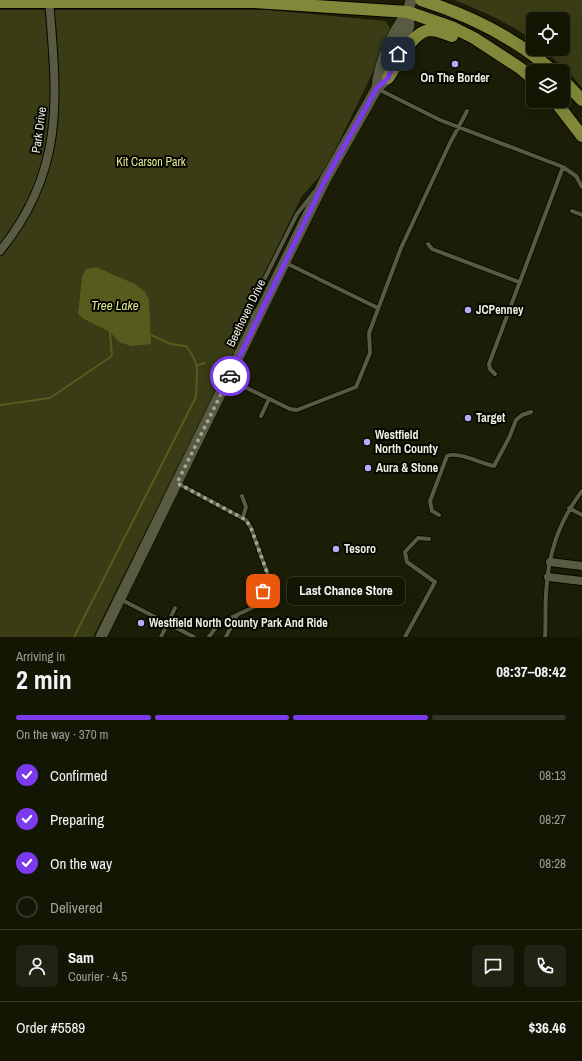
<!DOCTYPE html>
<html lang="en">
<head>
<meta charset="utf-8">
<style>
	:root { --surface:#141604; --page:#212313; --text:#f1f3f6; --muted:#9d9f9a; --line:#333526; --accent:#7c3aed }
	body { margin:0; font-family:"Archivo Narrow",sans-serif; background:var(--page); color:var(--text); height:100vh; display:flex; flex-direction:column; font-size:15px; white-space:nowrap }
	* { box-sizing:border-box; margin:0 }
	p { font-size:13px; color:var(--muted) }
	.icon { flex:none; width:22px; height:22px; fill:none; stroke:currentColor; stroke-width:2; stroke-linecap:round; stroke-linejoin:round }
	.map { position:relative; height:637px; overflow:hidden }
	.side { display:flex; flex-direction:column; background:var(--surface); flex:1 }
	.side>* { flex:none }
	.tools { position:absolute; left:526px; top:12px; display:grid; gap:8px }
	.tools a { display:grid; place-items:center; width:44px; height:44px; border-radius:6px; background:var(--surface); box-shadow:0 4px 16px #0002,0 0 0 1px var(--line); font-size:20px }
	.pin { position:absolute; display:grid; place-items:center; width:34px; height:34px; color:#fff; margin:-17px; border-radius:8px; box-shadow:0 2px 6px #0006 }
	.courier { position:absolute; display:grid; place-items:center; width:40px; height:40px; margin:-20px; border:3px solid #7c3aed; border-radius:50%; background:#fff; color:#222; box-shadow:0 1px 5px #0007 }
	.bubble { position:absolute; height:28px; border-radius:6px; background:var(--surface); box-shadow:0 4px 16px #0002,0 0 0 1px var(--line); font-size:13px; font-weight:800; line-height:28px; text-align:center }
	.headline em { font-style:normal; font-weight:800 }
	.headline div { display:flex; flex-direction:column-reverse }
	.headline { display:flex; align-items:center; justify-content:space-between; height:68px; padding:0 16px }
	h1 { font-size:26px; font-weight:800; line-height:30px }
	.bar { display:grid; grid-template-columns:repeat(4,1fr); gap:6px 4px; align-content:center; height:48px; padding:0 16px }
	.bar i { height:5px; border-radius:3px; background:var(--line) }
	.bar .on { background:var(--accent) }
	.bar p { grid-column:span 4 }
	.line { display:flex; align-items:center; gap:10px; padding:0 16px; border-top:1px solid var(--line) }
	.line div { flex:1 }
	.round { display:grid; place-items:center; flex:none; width:42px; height:42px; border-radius:6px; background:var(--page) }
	ol { padding:0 16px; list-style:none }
	li { display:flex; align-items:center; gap:12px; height:44px }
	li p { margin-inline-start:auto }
	li .icon { padding:4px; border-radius:50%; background:var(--accent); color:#fff; stroke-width:4 }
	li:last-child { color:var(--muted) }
	li i { width:22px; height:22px; border:2px solid var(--line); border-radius:50% }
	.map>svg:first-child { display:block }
	.green { fill:#393c14 }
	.water { fill:#575c1e }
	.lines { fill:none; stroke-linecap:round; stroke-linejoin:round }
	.stream { stroke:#575c1e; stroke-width:2 }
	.lane-casing { stroke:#060700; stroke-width:5.5 }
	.street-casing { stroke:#060700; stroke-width:10 }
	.secondary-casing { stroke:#060700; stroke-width:12 }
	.primary-casing { stroke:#060700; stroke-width:14 }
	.lane { stroke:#585b42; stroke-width:4 }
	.street { stroke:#585b42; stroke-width:8 }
	.secondary { stroke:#585b42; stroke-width:11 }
	.primary { stroke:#828839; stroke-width:12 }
	.done { stroke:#a3a593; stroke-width:4; stroke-dasharray:0 7.2 }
	.route { stroke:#7c3aed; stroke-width:5 }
	.poi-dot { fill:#baaaf6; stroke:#060601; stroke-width:1.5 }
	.labels { text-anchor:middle; stroke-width:4; stroke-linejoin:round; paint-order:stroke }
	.poi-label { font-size:12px; font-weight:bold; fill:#eceedf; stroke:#060601; text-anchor:start }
	.street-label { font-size:12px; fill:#eceedf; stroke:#060601 }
	.park-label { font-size:12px; fill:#e2eb91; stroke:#060601 }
	.water-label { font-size:13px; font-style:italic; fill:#dee78d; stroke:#060601 }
</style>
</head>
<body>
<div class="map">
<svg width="582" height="637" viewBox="0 0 582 637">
	<rect width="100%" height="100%" fill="#1b1d06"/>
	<!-- green -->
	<path class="green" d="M454 0H582V88L572 76 543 49H563V19H533V41C510 23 482 11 454 0Z
		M0 10H268L385 21 391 29 388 41 326 169 302 196 253 298 249 331 180 462 93 637H0Z"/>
	<!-- water -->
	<path class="water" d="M96 267 135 284 145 292 149 300 151 344 131 346 119 342 110 332 84 319 78 314 82 277 86 269Z"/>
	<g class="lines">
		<!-- stream -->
		<path class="stream" d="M198 365 205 363
			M0 405 50 398 112 356 110 332
			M74 637 196 397C196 372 202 367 186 346L171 344 151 335"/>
		<!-- lane casing -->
		<g class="lane-casing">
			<path id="lane" d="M378 89 440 120 563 167 576 176 582 187
				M572 211 582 215
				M428 244 432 249 519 282
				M286 263 378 308
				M252 322 254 300 297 214 315 191
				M495 374 490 369 489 364 563 167
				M228 379 290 409 297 410 356 387 370 353 369 333 401 248 449 145 467 111
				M261 416 269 399
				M177 483 246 520 251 528 268 575V580L254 607 219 623 209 637
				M242 496 246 507 243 517
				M569 508 582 515
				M439 515 432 511 430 501 447 456C458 451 482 464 494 466L509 438 516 420 522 415 531 412
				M120 599 194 637
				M161 637 175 608
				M226 637 237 615
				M405 637 435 582 407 562 405 552 418 538 429 539
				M545 637C546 623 545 608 546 594 548 554 558 523 582 491"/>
		</g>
		<!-- street casing -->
		<g class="street-casing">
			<path id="street" d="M0 251C66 170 57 97 49 0
				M550 562 582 566
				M548 577 582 581"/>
		</g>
		<!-- secondary casing -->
		<g class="secondary-casing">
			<path id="secondary" d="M377 88C379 62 392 33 408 12
				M101 637 325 180 377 88 388 78 409 26 408 12 411 0"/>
		</g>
		<!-- primary casing -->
		<g class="primary-casing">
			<path id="primary" d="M421 0C469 15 515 38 553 71
				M0 2H254L408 12 454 28 474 38 520 68 533 79
				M388 78C398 64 412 31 430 30 438 30 445 34 452 36
				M563 80 582 100
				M555 101 582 136"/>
		</g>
		<!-- lane -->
		<use href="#lane" class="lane"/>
		<!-- street -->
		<use href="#street" class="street"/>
		<!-- secondary -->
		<use href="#secondary" class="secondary"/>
		<!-- primary -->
		<use href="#primary" class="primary"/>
	</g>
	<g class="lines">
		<!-- done -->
		<path class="done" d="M230 376 177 483 246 520 251 528 268 575V580L263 591"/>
		<!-- route -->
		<path class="route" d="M230 376 325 180 377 88 388 78 398 54"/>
	</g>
	<!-- markers -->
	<g class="poi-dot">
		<circle cx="455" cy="64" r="4"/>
		<circle cx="468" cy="310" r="4"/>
		<circle cx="468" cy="418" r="4"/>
		<circle cx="367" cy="442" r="4"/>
		<circle cx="368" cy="468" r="4"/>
		<circle cx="336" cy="549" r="4"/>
		<circle cx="141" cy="623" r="4"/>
	</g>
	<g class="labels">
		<!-- poi labels -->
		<g class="poi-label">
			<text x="455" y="82" text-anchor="middle">On The Border</text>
			<text x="476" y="314">JCPenney</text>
			<text x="476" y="422">Target</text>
			<text x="375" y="439">Westfield<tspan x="375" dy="14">North County</tspan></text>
			<text x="376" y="472">Aura &amp; Stone</text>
			<text x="344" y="553">Tesoro</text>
			<text x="149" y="627">Westfield North County Park And Ride</text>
		</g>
		<!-- street labels -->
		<g class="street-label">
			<text transform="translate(39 130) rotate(-82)" y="4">Park Drive</text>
			<text transform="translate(246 313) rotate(-64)" y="4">Beethoven Drive</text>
		</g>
		<!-- park labels -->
		<g class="park-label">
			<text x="151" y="166">Kit Carson Park</text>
		</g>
		<!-- water labels -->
		<g class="water-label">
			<text x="115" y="310">Tree Lake</text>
		</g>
	</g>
</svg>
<div class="tools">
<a><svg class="icon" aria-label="locate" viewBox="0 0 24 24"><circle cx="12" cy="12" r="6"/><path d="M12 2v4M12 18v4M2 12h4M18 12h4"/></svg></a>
<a><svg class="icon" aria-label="layers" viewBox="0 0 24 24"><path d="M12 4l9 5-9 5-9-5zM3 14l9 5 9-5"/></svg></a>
</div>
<div class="pin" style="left:263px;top:591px;background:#ea580c"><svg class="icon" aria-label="bag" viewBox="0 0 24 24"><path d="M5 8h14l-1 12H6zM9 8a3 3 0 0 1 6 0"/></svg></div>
<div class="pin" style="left:398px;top:54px;background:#1f2937"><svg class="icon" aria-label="home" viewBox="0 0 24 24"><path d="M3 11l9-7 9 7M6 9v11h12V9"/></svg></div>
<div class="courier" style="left:230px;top:376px"><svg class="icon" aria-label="car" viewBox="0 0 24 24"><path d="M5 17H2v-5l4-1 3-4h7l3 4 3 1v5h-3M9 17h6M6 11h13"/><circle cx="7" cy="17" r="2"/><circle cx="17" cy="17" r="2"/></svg></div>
<div class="bubble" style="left:287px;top:577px;width:118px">Last Chance Store</div>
</div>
<section class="side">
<div class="headline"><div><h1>2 min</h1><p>Arriving in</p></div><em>08:37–08:42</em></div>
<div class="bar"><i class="on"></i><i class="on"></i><i class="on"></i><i></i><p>On the way · 370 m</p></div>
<ol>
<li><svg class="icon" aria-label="check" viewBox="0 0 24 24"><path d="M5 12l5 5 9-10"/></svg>Confirmed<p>08:13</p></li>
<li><svg class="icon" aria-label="check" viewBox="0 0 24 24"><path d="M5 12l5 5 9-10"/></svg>Preparing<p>08:27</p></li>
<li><svg class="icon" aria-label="check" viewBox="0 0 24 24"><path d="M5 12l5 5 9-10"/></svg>On the way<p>08:28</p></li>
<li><i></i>Delivered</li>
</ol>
<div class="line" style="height:72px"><a class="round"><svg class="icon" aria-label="person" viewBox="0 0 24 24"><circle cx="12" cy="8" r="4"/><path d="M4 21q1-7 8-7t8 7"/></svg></a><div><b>Sam</b><p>Courier · 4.5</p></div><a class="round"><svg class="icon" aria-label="chat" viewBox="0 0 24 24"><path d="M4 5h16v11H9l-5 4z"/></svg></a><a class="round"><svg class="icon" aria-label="phone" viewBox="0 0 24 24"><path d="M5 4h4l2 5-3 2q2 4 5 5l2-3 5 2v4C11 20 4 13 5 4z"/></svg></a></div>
<div class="line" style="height:52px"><div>Order #5589</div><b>$36.46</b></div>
</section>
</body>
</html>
